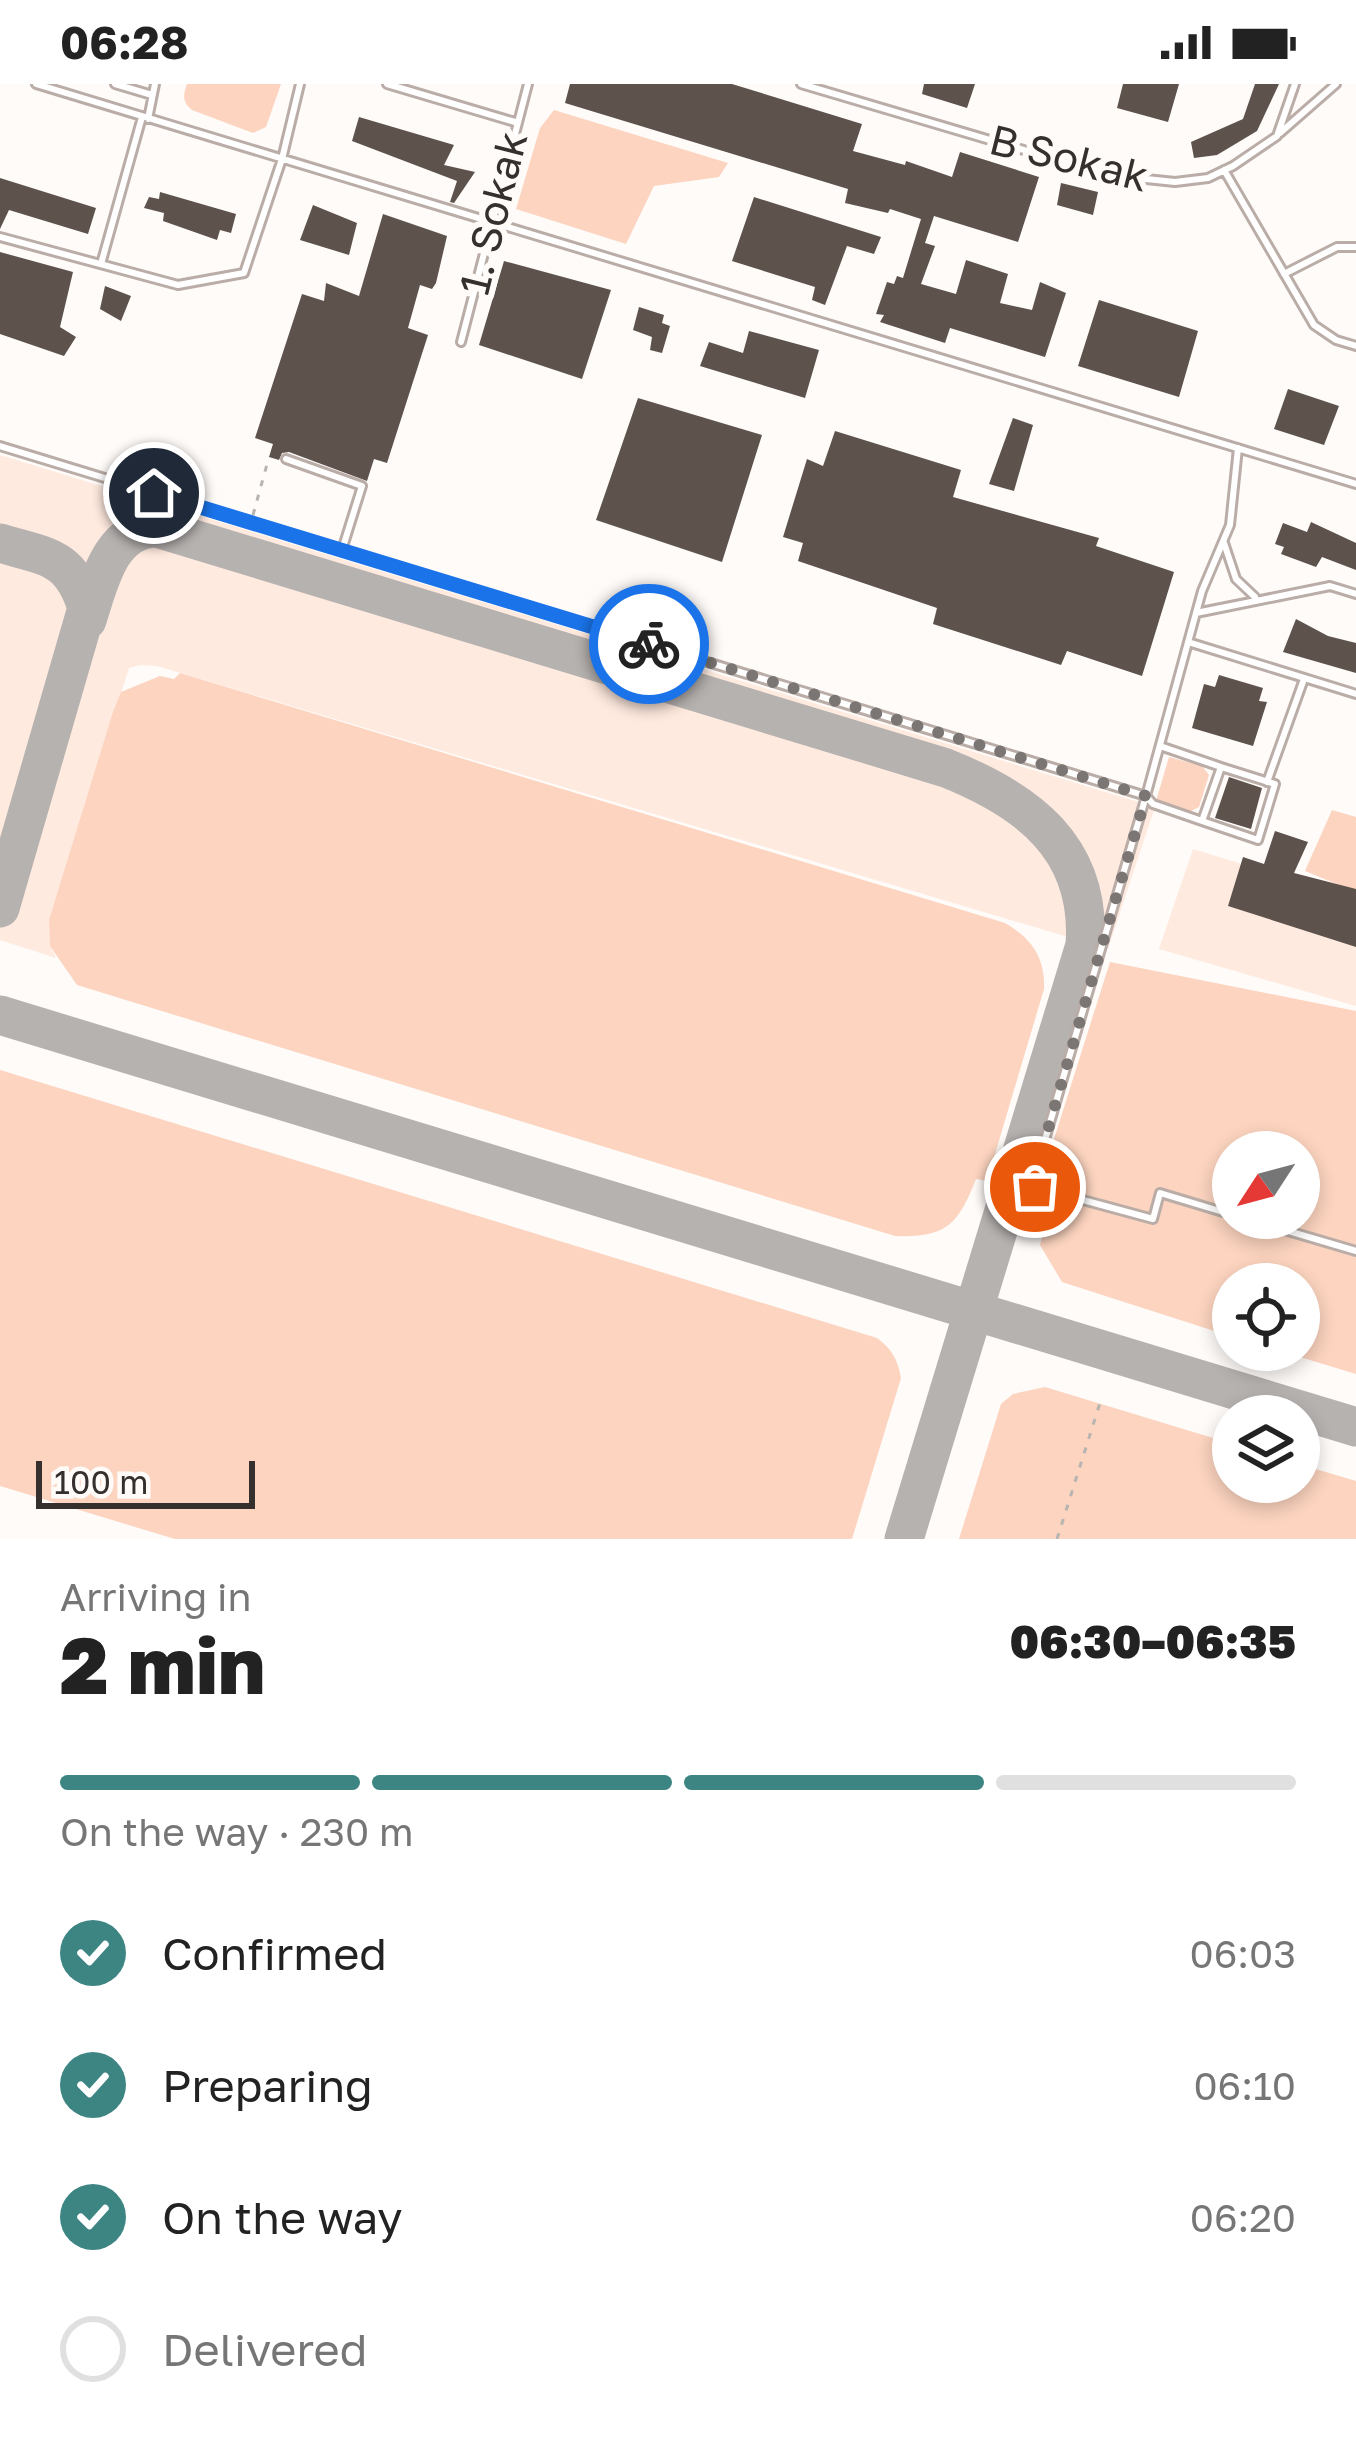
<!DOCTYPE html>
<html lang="en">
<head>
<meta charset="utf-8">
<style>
	:root { --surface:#fff; --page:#f2f2f2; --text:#222; --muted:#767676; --line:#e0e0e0; --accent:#3d8583 }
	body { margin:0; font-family:"Golos Text",sans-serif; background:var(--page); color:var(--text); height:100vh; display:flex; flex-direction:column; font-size:45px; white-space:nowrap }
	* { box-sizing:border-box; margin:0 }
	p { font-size:39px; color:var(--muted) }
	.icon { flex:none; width:66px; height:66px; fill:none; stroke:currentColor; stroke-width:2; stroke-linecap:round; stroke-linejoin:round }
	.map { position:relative; height:1455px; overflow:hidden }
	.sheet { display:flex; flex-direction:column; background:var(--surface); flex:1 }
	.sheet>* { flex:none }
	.needle { width:78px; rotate:234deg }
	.controls { position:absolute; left:1212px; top:1047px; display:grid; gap:24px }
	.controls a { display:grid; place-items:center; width:108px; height:108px; border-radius:50%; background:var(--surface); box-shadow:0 6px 18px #0003; font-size:60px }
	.scale { position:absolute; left:36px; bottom:30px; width:219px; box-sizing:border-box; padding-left:12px; border:6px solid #352f2d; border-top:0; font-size:33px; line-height:42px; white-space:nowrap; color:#352f2d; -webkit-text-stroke:9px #fefbf9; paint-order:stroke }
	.pin { position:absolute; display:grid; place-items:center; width:102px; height:102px; color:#fff; margin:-51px; border:6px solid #fff; border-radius:50%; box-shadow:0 3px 12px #0007 }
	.courier { position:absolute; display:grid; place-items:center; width:120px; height:120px; margin:-60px; border:9px solid #1a73e8; border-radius:50%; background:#fff; color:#222; box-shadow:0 3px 15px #0007 }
	.headline em { font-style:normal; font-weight:800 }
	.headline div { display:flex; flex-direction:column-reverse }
	.headline { display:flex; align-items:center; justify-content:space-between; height:204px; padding:0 60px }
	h1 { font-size:78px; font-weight:800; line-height:90px }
	.bar { display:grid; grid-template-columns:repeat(4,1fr); gap:18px 12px; align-content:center; height:144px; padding:0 60px }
	.bar i { height:15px; border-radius:9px; background:var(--line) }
	.bar .active { background:var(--accent) }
	.bar p { grid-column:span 4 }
	ol { padding:0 60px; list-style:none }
	li { display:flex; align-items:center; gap:36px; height:132px }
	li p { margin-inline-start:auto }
	li .icon { padding:12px; border-radius:50%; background:var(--accent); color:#fff; stroke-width:4 }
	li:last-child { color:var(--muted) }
	li i { width:66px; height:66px; border:6px solid var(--line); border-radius:50% }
	.status { display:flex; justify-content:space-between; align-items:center; height:84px; padding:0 60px; background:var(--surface); direction:ltr }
	.status svg { height:33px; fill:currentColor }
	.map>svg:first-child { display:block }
	.built { fill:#ffeadf }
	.green { fill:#fcd4bf; fill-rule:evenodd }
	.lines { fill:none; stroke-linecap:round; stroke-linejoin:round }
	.taxiway { stroke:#b6b2b0; stroke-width:39 }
	.building { fill:#5d524c }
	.lane-casing { stroke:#baada7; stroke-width:12 }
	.path { stroke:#b8b4b2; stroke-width:3; stroke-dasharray:6 9; stroke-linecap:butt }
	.lane { stroke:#fff; stroke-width:6 }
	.done { stroke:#7b7674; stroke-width:12; stroke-dasharray:0 21.6 }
	.route { stroke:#1a73e8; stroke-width:15 }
	.labels { text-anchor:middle; stroke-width:12; stroke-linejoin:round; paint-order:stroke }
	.street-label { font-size:42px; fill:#352f2d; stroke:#fefbf9 }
</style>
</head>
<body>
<div class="status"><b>06:28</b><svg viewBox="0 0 49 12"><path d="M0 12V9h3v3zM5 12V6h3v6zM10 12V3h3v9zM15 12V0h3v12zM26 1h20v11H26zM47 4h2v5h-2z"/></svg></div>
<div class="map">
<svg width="1356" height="1455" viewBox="0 0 1356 1455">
	<rect width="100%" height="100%" fill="#fefbf9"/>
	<!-- built -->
	<path class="built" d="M0 371 1155 723 1108 865 157 582 140 581 129 584 49 836 50 862 56 874 0 856Z
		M1193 765 1356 815V922L1159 865Z"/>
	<!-- green -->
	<path class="green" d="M187 0H281L266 43 253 49 192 26C182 18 183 11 187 0Z
		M554 26 728 79 719 93 654 102 626 160 516 125 540 44Z
		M180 589 1005 839C1032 855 1045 873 1044 905L987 1097 976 1095C958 1141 946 1154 895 1152L77 901 50 862 49 836 113 628 121 608 160 592 174 595Z
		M1169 673 1202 682 1209 691 1199 723 1189 728 1156 717Z
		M1332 726 1356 733V808L1305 787Z
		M1110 878 1356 927V1290L1277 1266H1299V1200H1233V1253L1062 1198 1040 1161 1053 1105 1041 1096ZM1233 1068H1299V1134H1233Z
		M0 986 877 1254C892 1265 898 1276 901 1294L852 1455H175L0 1402Z
		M1045 1303 1233 1360V1398H1299V1380L1356 1397V1455H959L1001 1320 1013 1310Z"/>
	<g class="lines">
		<!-- taxiway -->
		<path class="taxiway" d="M0 459C47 473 71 472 87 524L0 824
			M87 536C99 499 110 444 157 444L946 684C1026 716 1092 763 1085 861L904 1455
			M0 931 1356 1343"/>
	</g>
	<!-- building -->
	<path class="building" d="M570 0H732L862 40 853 67 905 81 906 77 952 93 960 68 1039 93 1018 158 934 132 925 159 935 162 921 200 956 210 966 176 1008 190 1000 219 1032 226 1040 198 1066 209 1045 273 950 244 945 259 880 238 884 231 876 230 887 198 894 200 897 192 903 194 921 135 890 125 888 129 845 119 848 105 565 19Z
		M924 0H975L967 24 922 10Z
		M1123 0H1179L1168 38 1117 24Z
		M1255 0H1279L1257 47 1217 71 1194 74 1191 58 1243 35Z
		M359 33 454 61 444 81 475 88 454 119 450 118 457 97 352 57Z
		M0 94 96 124 88 150 9 126 0 145Z
		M1061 99 1098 108 1093 131 1057 121Z
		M160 108 236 130 231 149 220 146 217 156 163 137 164 129 144 124 149 113 159 115Z
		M754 113 881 153 874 170 847 162 825 221 812 216 815 203 732 177Z
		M313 121 357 139 349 171 300 156Z
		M383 130 447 152 436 199 432 205 420 201 408 244 428 251 387 379 374 375 367 397 289 368 282 369 279 376 269 373 273 360 255 354 302 210 324 217 326 199 359 212Z
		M0 168 73 188 60 243 76 253 64 272 0 250Z
		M504 177 611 206 582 295 479 261Z
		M105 202 131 212 121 237 100 225Z
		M1099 216 1198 247 1179 313 1078 282Z
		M639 223 664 231 662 239 670 242 662 269 650 266 652 253 633 246Z
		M749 247 819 266 805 314 700 282 709 258 743 269Z
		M1288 305 1339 322 1324 361 1274 345Z
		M638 314 762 351 722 478 596 436Z
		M1013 334 1033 341 1014 407 989 400Z
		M835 347 961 386 953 413 1099 454 1096 462 1174 488 1142 592 1067 567 1061 581 933 540 937 524 798 477 803 459 783 453 807 375 823 382Z
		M1311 438 1356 459V486L1322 473 1316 483 1281 470 1284 463 1275 460 1283 439 1307 448Z
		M1296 535 1328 552 1356 559V589L1283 568Z
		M1219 591 1263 604 1259 617 1267 618 1253 662 1192 644 1204 600 1215 603Z
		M1229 693 1262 704 1251 745 1215 734Z
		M1275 747 1308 758 1294 789 1356 805V863L1228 822 1243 773 1264 780Z"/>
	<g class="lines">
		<!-- lane casing -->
		<g class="lane-casing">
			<path id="lane" d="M36 0 1356 400
				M115 0 152 11
				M387 0 515 38
				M801 0 1108 91 1175 98 1208 94 1233 82 1277 52 1295 0
				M148 35 155 0
				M1280 49 1336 0
				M1224 86 1314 241 1336 256 1356 262
				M0 153 178 201 244 189 282 75 300 0
				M101 180 142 33
				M1284 190 1337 163H1356
				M461 258 528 0
				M0 362 1146 712 1202 507 1230 441 1238 364
				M286 375 362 402 342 466
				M1224 459 1236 495 1255 513
				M1196 529 1330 502 1356 510
				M1188 558 1356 610
				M1160 662 1221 683 1202 737 1153 720 1146 712 1034 1093 1035 1103 1153 1135 1160 1109 1233 1131
				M1267 698 1304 595
				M1202 737 1258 756 1275 700 1221 683
				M1244 1134 1356 1167"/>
		</g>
		<!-- path -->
		<path class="path" d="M253 431 269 373
			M1057 1455 1100 1319"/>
		<!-- lane -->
		<use href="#lane" class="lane"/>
	</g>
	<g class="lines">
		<!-- done -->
		<path class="done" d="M649 560 1146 712 1034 1093 1035 1103"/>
		<!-- route -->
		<path class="route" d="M154 409 649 560"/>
	</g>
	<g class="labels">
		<!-- street labels -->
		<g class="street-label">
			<text transform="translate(1069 74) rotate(14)" y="15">B Sokak</text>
			<text transform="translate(493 129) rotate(-76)" y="15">1. Sokak</text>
		</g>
	</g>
</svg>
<div class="controls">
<a><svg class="needle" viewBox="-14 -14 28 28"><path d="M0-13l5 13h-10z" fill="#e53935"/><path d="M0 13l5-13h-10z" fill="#767676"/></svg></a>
<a><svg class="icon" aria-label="locate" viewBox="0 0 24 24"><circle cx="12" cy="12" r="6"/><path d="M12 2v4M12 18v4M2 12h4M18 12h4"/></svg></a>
<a><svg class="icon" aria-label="layers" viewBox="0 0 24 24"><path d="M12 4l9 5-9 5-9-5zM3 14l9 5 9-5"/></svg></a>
</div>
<div class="scale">100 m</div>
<div class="pin" style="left:1035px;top:1103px;background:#ea580c"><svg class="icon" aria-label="bag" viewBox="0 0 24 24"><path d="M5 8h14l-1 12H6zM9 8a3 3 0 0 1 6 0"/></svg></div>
<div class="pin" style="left:154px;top:409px;background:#1f2937"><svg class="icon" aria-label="home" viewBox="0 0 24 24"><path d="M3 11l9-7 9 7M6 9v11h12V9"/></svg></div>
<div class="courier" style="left:649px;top:560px"><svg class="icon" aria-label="bike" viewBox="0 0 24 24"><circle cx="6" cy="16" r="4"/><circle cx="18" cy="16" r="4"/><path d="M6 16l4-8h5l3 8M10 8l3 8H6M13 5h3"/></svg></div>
</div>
<section class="sheet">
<div class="headline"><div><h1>2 min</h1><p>Arriving in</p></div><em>06:30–06:35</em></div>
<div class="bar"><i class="active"></i><i class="active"></i><i class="active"></i><i></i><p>On the way · 230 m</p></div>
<ol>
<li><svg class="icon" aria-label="check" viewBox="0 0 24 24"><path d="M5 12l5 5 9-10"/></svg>Confirmed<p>06:03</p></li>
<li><svg class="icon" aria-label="check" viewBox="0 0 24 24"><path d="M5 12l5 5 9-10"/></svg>Preparing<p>06:10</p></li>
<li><svg class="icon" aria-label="check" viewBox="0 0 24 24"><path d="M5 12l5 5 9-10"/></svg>On the way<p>06:20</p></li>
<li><i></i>Delivered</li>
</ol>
</section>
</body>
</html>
